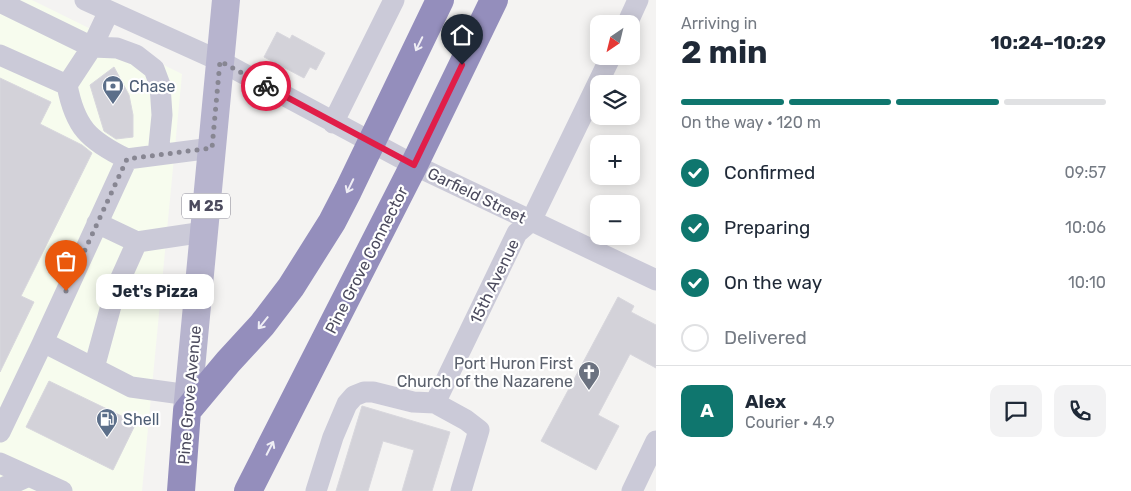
<!DOCTYPE html>
<html lang="en">
<head>
<meta charset="utf-8">
<style>
	:root { --surface:#fff; --page:#f2f2f3; --text:#1f2937; --muted:#747a83; --line:#e0e1e3; --accent:#0f766e }
	body { margin:0; font-family:Rubik,sans-serif; background:var(--page); color:var(--text); height:100vh; display:flex; flex-direction:column; font-size:19px; white-space:nowrap }
	* { box-sizing:border-box; margin:0 }
	p { font-size:16px; color:var(--muted) }
	.icon { flex:none; width:28px; height:28px; fill:none; stroke:currentColor; stroke-width:2; stroke-linecap:round; stroke-linejoin:round }
	.map { position:relative; flex:1; overflow:hidden }
	.sheet { display:flex; flex-direction:column; background:var(--surface); width:475px }
	.sheet>* { flex:none }
	.needle { width:32px; rotate:215deg }
	.buttons { position:absolute; left:590px; top:15px; display:grid; gap:10px }
	.buttons a { display:grid; place-items:center; width:50px; height:50px; border-radius:10px; background:var(--surface); box-shadow:0 2px 12px #0003; font-size:25px }
	.pin { position:absolute; display:grid; place-items:center; width:42px; height:42px; color:#fff; margin:-51px -21px; border-radius:50% 50% 50% 0; rotate:-45deg; box-shadow:0 0 5px #0007 }
	.pin .icon { rotate:45deg }
	.courier { position:absolute; display:grid; place-items:center; width:50px; height:50px; margin:-25px; border:4px solid #e11d48; border-radius:50%; background:#fff; color:#222; box-shadow:0 1px 6px #0007 }
	.bubble { position:absolute; height:35px; border-radius:10px; background:var(--surface); box-shadow:0 2px 12px #0003; font-size:16px; font-weight:700; line-height:35px; text-align:center }
	.overview em { font-style:normal; font-weight:700 }
	.overview div { display:flex; flex-direction:column-reverse }
	.overview { display:flex; align-items:center; justify-content:space-between; height:85px; padding:0 25px }
	h1 { font-size:32px; font-weight:700; line-height:38px }
	.bar { display:grid; grid-template-columns:repeat(4,1fr); gap:8px 5px; align-content:center; height:60px; padding:0 25px }
	.bar i { height:6px; border-radius:4px; background:var(--line) }
	.bar .selected { background:var(--accent) }
	.bar p { grid-column:span 4 }
	.line { display:flex; align-items:center; gap:12px; padding:0 25px; border-top:1px solid var(--line) }
	.line div { flex:1 }
	.round { display:grid; place-items:center; flex:none; width:52px; height:52px; border-radius:10px; background:var(--page) }
	ol { padding:0 25px; list-style:none }
	li { display:flex; align-items:center; gap:15px; height:55px }
	li p { margin-inline-start:auto }
	li .icon { padding:5px; border-radius:50%; background:var(--accent); color:#fff; stroke-width:4 }
	li:last-child { color:var(--muted) }
	li i { width:28px; height:28px; border:2px solid var(--line); border-radius:50% }
	main { display:flex; flex:1; min-height:0 }
	.map>svg:first-child { display:block }
	.commercial { fill:#f7fcee }
	.building { fill:#d3d2d9; stroke:#d8d7dd }
	.lines { fill:none; stroke-linecap:round; stroke-linejoin:round }
	.minor { stroke:#cbcad8; stroke-width:21 }
	.major { stroke:#b7b4ce; stroke-width:28 }
	.highway { stroke:#948ebc; stroke-width:28 }
	.oneway { stroke:#efeef5 }
	.done { stroke:#878692; stroke-width:5; stroke-dasharray:0 9 }
	.route { stroke:#e11d48; stroke-width:6 }
	.labels { text-anchor:middle; stroke-width:4.5; stroke-linejoin:round; paint-order:stroke }
	.shield { fill:#fff; stroke:#82818e; stroke-width:1 }
	.shield-label { font-size:15px; font-weight:bold; fill:#4c4b5e }
	.service-label { font-size:16px; fill:#4e5e75; stroke:#fff; text-anchor:start }
	.street-label { font-size:16px; fill:#4c4b5e; stroke:#fff }
	.worship-label { font-size:16px; fill:#5b616d; stroke:#fff; text-anchor:end }
</style>
</head>
<body>
<main>
<div class="map">
<svg width="656" height="491" viewBox="0 0 656 491">
	<rect width="100%" height="100%" fill="#f4f3f2"/>
	<!-- commercial -->
	<path class="commercial" d="M0 0H32L182 74 142 491H0Z"/>
	<!-- building -->
	<path class="building" d="M277 32 290 39 292 35 325 53 316 70 310 67 304 78 264 57Z
		M114 67 129 95 133 115V137L116 139 104 131 90 85Z
		M0 78 51 102 40 124 82 145 92 153 21 296 34 302 0 372Z
		M618 297 634 306 631 312 656 325V368L630 354 598 415 619 426 596 470 541 441Z
		M49 381 136 423 113 470 26 427Z
		M362 406 450 432 432 491H402L414 450 383 441 368 491H336Z"/>
	<g class="lines">
		<!-- minor -->
		<path class="minor" d="M85 0 220 61 414 165 656 280
			M0 2 92 47 117 48 136 55 154 69 160 85 162 115 158 155
			M109 11 92 47 67 85C75 127 88 140 127 159
			M627 24 638 0
			M0 55 67 85
			M333 123 394 0
			M97 223 137 242
			M43 342 127 159 212 148
			M94 368 115 291 137 242 204 232
			M435 403 517 233 531 221 611 56
			M0 432 43 342 131 387 189 395
			M0 463 62 491
			M0 489 29 476
			M316 491 333 437 347 404 354 396 364 392H373L413 402 435 403 466 420 479 430 461 491
			M632 491 656 441"/>
		<!-- major -->
		<path class="major" d="M187 411 226 0"/>
		<!-- highway -->
		<path class="highway" d="M181 491 187 411 228 362 262 325 291 287 332 222 348 191 440 0
			M248 491 414 165 494 0"/>
	</g>
	<!-- one-way arrows -->
	<defs><path id="oneway-shaft" d="M-6 0H5M1.5-3L5.5 0L1.5 3" fill="none" stroke-width="1.6" stroke-linecap="round" stroke-linejoin="round" transform="scale(1.25)"/></defs>
	<g class="oneway">
		<use href="#oneway-shaft" transform="translate(419 44) rotate(116)"/>
		<use href="#oneway-shaft" transform="translate(350 186) rotate(116)"/>
		<use href="#oneway-shaft" transform="translate(263 323) rotate(129)"/>
		<use href="#oneway-shaft" transform="translate(270 448) rotate(-63)"/>
	</g>
	<g class="lines">
		<!-- done -->
		<path class="done" d="M66 291 127 159 212 148 220 61 266 86"/>
		<!-- route -->
		<path class="route" d="M266 86 414 165 462 65"/>
	</g>
	<!-- icons -->
	<defs>
		<g id="bank-pin" transform="scale(1.125)"><path d="M0 17L-7.5 6A9.5 9.5 0 1 1 7.5 6Z" fill="#5c6f8a" stroke="#fff"/><path d="M-6-4H6V4H-6ZM0-2.3a2.3 2.3 0 1 0 0 4.6a2.3 2.3 0 1 0 0-4.6Z" fill="#fff"/></g>
		<g id="church-pin" transform="scale(1.125)"><path d="M0 17L-7.5 6A9.5 9.5 0 1 1 7.5 6Z" fill="#6b7280" stroke="#fff"/><path d="M-1.2-6h2.4v3.5h3.3v2.4h-3.3V6h-2.4V-.1h-3.3v-2.4h3.3Z" fill="#fff"/></g>
		<g id="fuel-pin" transform="scale(1.125)"><path d="M0 17L-7.5 6A9.5 9.5 0 1 1 7.5 6Z" fill="#5c6f8a" stroke="#fff"/><path d="M-5.5-6h7V0h2V4h1.3V-2.5L3-4.5l.8-.8L6-3V5H2.5V1h-1V6h-7ZM-4.2-4.7v3.2H.2V-4.7Z" fill="#fff"/></g>
	</defs>
	<g fill-rule="evenodd">
		<use href="#bank-pin" x="113" y="86"/>
		<use href="#church-pin" x="589" y="372"/>
		<use href="#fuel-pin" x="107" y="419"/>
	</g>
	<g class="labels">
		<!-- shield labels -->
		<rect class="shield" x="182" y="193.5" width="48" height="25" rx="4"/>
		<g class="shield-label">
			<text x="206" y="211">M 25</text>
		</g>
		<!-- service labels -->
		<g class="service-label">
			<text x="129" y="92">Chase</text>
			<text x="123" y="425">Shell</text>
		</g>
		<!-- street labels -->
		<g class="street-label">
			<text transform="translate(477 195) rotate(26)" y="6">Garfield Street</text>
			<text transform="translate(366 260) rotate(-63)" y="6">Pine Grove Connector</text>
			<text transform="translate(494 281) rotate(-64)" y="6">15th Avenue</text>
			<text transform="translate(189 395) rotate(-85)" y="6">Pine Grove Avenue</text>
		</g>
		<!-- worship labels -->
		<g class="worship-label">
			<text x="573" y="369">Port Huron First<tspan x="573" dy="18">Church of the Nazarene</tspan></text>
		</g>
	</g>
</svg>
<div class="buttons">
<a><svg class="needle" viewBox="-14 -14 28 28"><path d="M0-13l5 13h-10z" fill="#e53935"/><path d="M0 13l5-13h-10z" fill="#747a83"/></svg></a>
<a><svg class="icon" aria-label="layers" viewBox="0 0 24 24"><path d="M12 4l9 5-9 5-9-5zM3 14l9 5 9-5"/></svg></a>
<a>+</a>
<a>−</a>
</div>
<div class="pin" style="left:66px;top:291px;background:#ea580c"><svg class="icon" aria-label="bag" viewBox="0 0 24 24"><path d="M5 8h14l-1 12H6zM9 8a3 3 0 0 1 6 0"/></svg></div>
<div class="pin" style="left:462px;top:65px;background:#1f2937"><svg class="icon" aria-label="home" viewBox="0 0 24 24"><path d="M3 11l9-7 9 7M6 9v11h12V9"/></svg></div>
<div class="courier" style="left:266px;top:86px"><svg class="icon" aria-label="bike" viewBox="0 0 24 24"><circle cx="6" cy="16" r="4"/><circle cx="18" cy="16" r="4"/><path d="M6 16l4-8h5l3 8M10 8l3 8H6M13 5h3"/></svg></div>
<div class="bubble" style="left:96px;top:274px;width:118px">Jet's Pizza</div>
</div>
<section class="sheet">
<div class="overview"><div><h1>2 min</h1><p>Arriving in</p></div><em>10:24–10:29</em></div>
<div class="bar"><i class="selected"></i><i class="selected"></i><i class="selected"></i><i></i><p>On the way · 120 m</p></div>
<ol>
<li><svg class="icon" aria-label="check" viewBox="0 0 24 24"><path d="M5 12l5 5 9-10"/></svg>Confirmed<p>09:57</p></li>
<li><svg class="icon" aria-label="check" viewBox="0 0 24 24"><path d="M5 12l5 5 9-10"/></svg>Preparing<p>10:06</p></li>
<li><svg class="icon" aria-label="check" viewBox="0 0 24 24"><path d="M5 12l5 5 9-10"/></svg>On the way<p>10:10</p></li>
<li><i></i>Delivered</li>
</ol>
<div class="line" style="height:90px"><b class="round" style="background:var(--accent);color:#fff">A</b><div><b>Alex</b><p>Courier · 4.9</p></div><a class="round"><svg class="icon" aria-label="chat" viewBox="0 0 24 24"><path d="M4 5h16v11H9l-5 4z"/></svg></a><a class="round"><svg class="icon" aria-label="phone" viewBox="0 0 24 24"><path d="M5 4h4l2 5-3 2q2 4 5 5l2-3 5 2v4C11 20 4 13 5 4z"/></svg></a></div>
</section>
</main>
</body>
</html>
